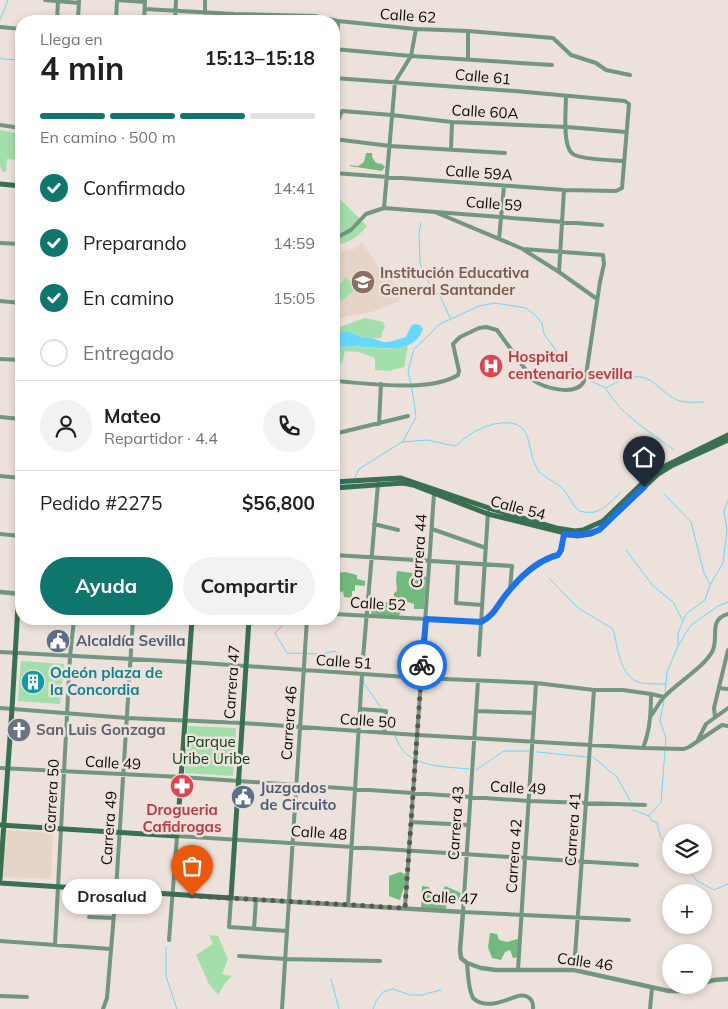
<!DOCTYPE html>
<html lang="es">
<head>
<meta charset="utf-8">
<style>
	:root { --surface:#fff; --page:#f2f2f2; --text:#202124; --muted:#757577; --line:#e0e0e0; --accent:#0f766e }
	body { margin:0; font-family:Mulish,sans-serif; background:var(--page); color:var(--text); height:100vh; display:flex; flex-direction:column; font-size:19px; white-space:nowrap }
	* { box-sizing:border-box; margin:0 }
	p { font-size:16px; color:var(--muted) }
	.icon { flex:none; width:28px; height:28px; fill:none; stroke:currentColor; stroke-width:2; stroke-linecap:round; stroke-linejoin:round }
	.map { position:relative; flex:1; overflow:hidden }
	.panel { position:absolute; left:15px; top:15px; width:325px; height:610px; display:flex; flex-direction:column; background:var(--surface); border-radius:20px; box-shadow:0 2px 8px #0003 }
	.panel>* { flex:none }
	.controls { position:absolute; left:662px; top:824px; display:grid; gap:10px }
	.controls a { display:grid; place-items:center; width:50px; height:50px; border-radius:50%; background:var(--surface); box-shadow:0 2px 8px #0003; font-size:25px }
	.pin { position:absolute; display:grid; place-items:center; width:42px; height:42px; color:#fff; margin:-51px -21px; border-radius:50% 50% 50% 0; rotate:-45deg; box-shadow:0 0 5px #0007 }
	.pin .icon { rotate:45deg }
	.courier { position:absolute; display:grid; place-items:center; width:50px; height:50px; margin:-25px; border:4px solid #1a73e8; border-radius:50%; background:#fff; color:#222; box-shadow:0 1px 6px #0007 }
	.bubble { position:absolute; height:35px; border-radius:18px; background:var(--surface); box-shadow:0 2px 8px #0003; font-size:16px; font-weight:700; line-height:35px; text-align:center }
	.head em { font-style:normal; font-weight:700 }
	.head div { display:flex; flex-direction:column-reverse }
	.head { display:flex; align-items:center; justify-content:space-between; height:85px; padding:0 25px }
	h1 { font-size:32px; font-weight:700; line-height:38px }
	.bar { display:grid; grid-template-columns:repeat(4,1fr); gap:8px 5px; align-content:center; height:60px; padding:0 25px }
	.bar i { height:6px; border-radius:4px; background:var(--line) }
	.bar .current { background:var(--accent) }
	.bar p { grid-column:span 4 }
	.line { display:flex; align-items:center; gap:12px; padding:0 25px; border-top:1px solid var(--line) }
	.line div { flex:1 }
	.round { display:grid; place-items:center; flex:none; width:52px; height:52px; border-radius:26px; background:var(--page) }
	ol { padding:0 25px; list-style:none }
	li { display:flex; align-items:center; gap:15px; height:55px }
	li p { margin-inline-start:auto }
	li .icon { padding:5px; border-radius:50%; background:var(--accent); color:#fff; stroke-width:4 }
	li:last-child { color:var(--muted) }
	li i { width:28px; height:28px; border:2px solid var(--line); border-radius:50% }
	.action { display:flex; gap:10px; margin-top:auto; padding:10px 25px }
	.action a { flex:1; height:58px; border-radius:30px; background:var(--accent); color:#fff; font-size:20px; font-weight:700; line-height:58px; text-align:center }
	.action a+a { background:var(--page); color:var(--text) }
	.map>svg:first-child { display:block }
	.built { fill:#e7d4c9 }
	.green { fill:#a2dfaa }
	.forest { fill:#72b97d }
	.water { fill:#66d9fa }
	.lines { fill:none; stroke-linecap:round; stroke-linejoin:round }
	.stream { stroke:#66d9fa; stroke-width:1 }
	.minor { stroke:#729680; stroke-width:4 }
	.tertiary { stroke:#729680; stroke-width:4.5 }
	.secondary { stroke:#397051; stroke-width:5 }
	.done { stroke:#5c5652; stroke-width:5; stroke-dasharray:0 9 }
	.route { stroke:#1a73e8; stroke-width:6 }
	.labels { text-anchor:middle; stroke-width:5; stroke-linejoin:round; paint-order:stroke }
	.street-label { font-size:15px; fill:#0e0b09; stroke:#ede1db }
	.education-label { font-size:15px; font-weight:bold; fill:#785e54; stroke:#ede1db; text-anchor:start }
	.health-label { font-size:15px; font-weight:bold; fill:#be3a42; stroke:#ede1db; text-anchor:start }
	.service-label { font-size:15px; font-weight:bold; fill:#4e5e75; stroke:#ede1db; text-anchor:start }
	.culture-label { font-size:15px; font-weight:bold; fill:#0d838f; stroke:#ede1db; text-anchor:start }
	.worship-label { font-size:15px; font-weight:bold; fill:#5b616d; stroke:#ede1db; text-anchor:start }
	.park-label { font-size:15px; fill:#053d16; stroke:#ede1db }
</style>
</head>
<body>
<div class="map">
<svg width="728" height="1009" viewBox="0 0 728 1009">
	<rect width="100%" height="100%" fill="#ede1db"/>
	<!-- built -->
	<path class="built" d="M362 242 383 274 390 279 394 284 399 286 400 294 399 301 375 311 334 319V253L354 249Z
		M5 830 53 833 51 879 3 877Z"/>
	<!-- green -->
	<path class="green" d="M0 130 21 134V160L7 159 6 172H3L0 166Z
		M334 193 367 226C358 237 348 244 334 245Z
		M346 277 356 288 342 301 334 292V289Z
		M365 318 383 322 385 328 382 332 381 338H364L347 331 334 334V329Z
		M408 346 404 367 388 371 375 370V358L359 352 345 351 342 364 334 359V347H363L390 349Z
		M21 661 64 664 60 704 18 701Z
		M188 726 236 728 233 776 185 773Z
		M209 935 218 936 228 959 222 974 232 976 225 983 218 995 209 984 196 955 213 944Z"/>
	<!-- forest -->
	<path class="forest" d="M366 153H372V157L376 163 382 164 385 167 382 171 350 166V165L358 166 364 162Z
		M397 571 420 574 426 577 424 609H414V604L408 602 398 617 371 615 372 602 385 603 394 598V593L397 591 396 579Z
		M346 572 357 575V579L365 581V586L355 585V591H352V598L344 597 343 591 335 596 334 595V573Z
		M400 872 407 875V884L404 887 400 900 389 896V876Z
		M422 886 429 887 431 895 441 893 445 886 461 893 458 901 450 900 448 898 446 909 441 912 421 909Z
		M490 933 497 934 499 940 507 942 521 938 519 957 513 958 510 950 505 952 501 960 492 958 488 947Z"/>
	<!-- water -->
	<path class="water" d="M414 324 420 325 423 329C414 354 386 348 365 347 355 346 344 347 334 347V334L347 331 364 338H372L383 342H389L406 337 411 326Z"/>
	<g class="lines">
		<!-- stream -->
		<path class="stream" d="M0 20 8 0
			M0 58 3 59 21 60
			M421 223 419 232 420 263 425 277 441 298 450 318
			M589 380 606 388C621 380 638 370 654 383 662 389 670 398 680 401 687 403 697 402 704 402
			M411 384 408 371 414 349 430 334 438 325 479 306 495 303 526 308 536 316 542 323 544 334 558 353 579 374
			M606 389C621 415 650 432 674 450
			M403 441 416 417 412 388
			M355 478 359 469 402 442 428 440 454 446C461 444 463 438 469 435 476 430 486 426 494 424 537 416 524 448 538 470 544 479 556 481 563 489 569 495 572 505 579 511 600 516 605 507 620 493
			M339 485 353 484 354 482
			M664 494 691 522 704 573 710 584
			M626 550 653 586 673 602 682 619
			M549 578 578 608 613 629C618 647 619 677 641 683 649 684 658 684 666 684
			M283 619 282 626 275 633 287 653 322 654 335 651 357 672
			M678 645V634L683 620 687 613 705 600 710 585 723 563 727 530 724 511 728 500
			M363 682 382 709
			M665 694 667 672 678 646 691 625 718 606 728 602
			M387 717 393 731
			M395 735C404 768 440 766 469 769
			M537 752 587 757
			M593 757 617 777 632 804
			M476 770 504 751H529
			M633 810 649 816 652 821 657 822 660 836 671 850
			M649 816 661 802 666 738 660 721 664 701
			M684 865 696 880 714 890 728 884
			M166 947V976L177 1009
			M331 979 339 1009
			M425 994 441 990
			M373 1009 376 1001 383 992 393 989 410 995H424"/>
		<!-- minor -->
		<path class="minor" d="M45 0 79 3
			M117 0 145 2
			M145 9 234 14 315 16 338 21 416 29 468 31 553 38 571 55 596 63 606 70 630 75
			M205 13V0
			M57 21 58 0
			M78 21 79 0
			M116 21 117 0
			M144 21 145 1
			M175 21 176 0
			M0 27 21 29
			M334 49 411 56 552 65
			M468 60V31
			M334 78 515 91 625 101 629 104 622 188 616 191 564 190 334 173
			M336 78 338 21
			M566 96C566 109 562 147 573 154 581 160 613 160 624 161
			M0 125 21 128
			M334 130 342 111 392 115 452 122 567 127 626 132
			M334 139 390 146 505 153
			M451 150 452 122
			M384 208 395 82 411 56 416 29
			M334 239 351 230 366 214 384 208 602 225
			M499 239 504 186
			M0 243 21 244
			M524 250 559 272 597 299
			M559 272 564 190
			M0 301 21 303
			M0 359 21 360
			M334 381C367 383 429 393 458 375L459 371 453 344 460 337 479 328 486 327 497 330 533 380C544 388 574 396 583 383 584 381 585 378 586 375L600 282 604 264 603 255 523 249 435 212
			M0 417 21 419
			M379 424 381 384
			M334 434 408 416
			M0 476 21 478
			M374 524 398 530
			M432 529 486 548
			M0 534 21 536
			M334 555 512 566 510 589
			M458 563 456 603 482 605
			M334 614 481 622
			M481 622C493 616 496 608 504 597 517 581 537 560 558 555L561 550 565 531
			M0 652 188 662 421 678 536 683 594 690H623L651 694 664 697
			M479 655 488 512
			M363 658 378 484
			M478 681 463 912 629 920
			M719 688 728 689
			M0 708 127 718 242 723 417 735 643 748 684 749 689 747 722 725 728 726
			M360 709 386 711 384 733
			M476 711 534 713
			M651 716C655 710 659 703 664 697 677 683 703 668 712 652 720 638 707 620 728 614
			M715 717 714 708 728 650
			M698 740 706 724 728 708
			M643 748C650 730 651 713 651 694
			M0 768 181 777 529 801 645 805
			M411 822 469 825
			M231 898 229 927 287 931
			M348 905 362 674
			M405 908 434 494
			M89 917 113 918
			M254 929 256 899
			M169 940 177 836 637 865
			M0 941 111 949
			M55 944 70 657 74 619
			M239 956 285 959 380 961
			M467 963C468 973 468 989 473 998 484 1009 501 1002 515 997 526 993 534 998 533 1009
			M518 970 536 683
			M574 970 594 690
			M0 996 27 997
			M103 1009 107 998 116 890 133 619
			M282 1009 307 619
			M650 1009 652 988"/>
		<!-- tertiary -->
		<path class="tertiary" d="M0 592 21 594
			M231 898 463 912 460 950 461 958 467 963 481 968 496 970H574L669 991H680L698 985
			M704 983 714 980 728 979"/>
		<!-- secondary -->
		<path class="secondary" d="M0 184 21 186
			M334 482 401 478 489 508 556 528 575 531 583 530 603 521 655 471 728 435
			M334 488 403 483 413 485 488 514 577 536 591 534 599 530 658 474 671 466 728 440
			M0 825 177 836 192 619
			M0 879 12 709 21 553
			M0 883 231 898 249 619"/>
	</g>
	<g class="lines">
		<!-- done -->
		<path class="done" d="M192 896 405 908 422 665"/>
		<!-- route -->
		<path class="route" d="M422 665 426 619 481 622C493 616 496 608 504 597 517 580 537 560 558 555L561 550 564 534C577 536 587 535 599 530L644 487"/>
	</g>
	<!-- icons -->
	<defs>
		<g id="school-disc" transform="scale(1.25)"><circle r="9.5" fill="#8d6e63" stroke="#ede1db"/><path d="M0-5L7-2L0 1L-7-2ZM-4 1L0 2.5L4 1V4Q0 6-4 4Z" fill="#fff"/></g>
		<g id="hospital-disc" transform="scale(1.25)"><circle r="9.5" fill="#e0444e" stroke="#ede1db"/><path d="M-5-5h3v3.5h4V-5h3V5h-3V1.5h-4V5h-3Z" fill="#fff"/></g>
		<g id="civic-disc" transform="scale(1.25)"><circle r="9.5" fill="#5c6f8a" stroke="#ede1db"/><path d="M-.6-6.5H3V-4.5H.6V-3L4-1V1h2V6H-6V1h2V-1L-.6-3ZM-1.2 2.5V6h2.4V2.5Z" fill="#fff"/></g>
		<g id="building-disc" transform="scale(1.25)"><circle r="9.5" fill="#0f9aa8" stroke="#ede1db"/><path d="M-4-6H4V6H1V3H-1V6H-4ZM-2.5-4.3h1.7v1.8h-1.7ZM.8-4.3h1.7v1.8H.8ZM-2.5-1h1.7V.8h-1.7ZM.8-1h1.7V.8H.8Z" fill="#fff"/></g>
		<g id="church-disc" transform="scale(1.25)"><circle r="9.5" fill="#6b7280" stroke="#ede1db"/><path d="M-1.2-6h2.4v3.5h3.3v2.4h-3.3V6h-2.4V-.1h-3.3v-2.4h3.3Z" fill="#fff"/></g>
		<g id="pharmacy-disc" transform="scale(1.25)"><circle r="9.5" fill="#e0444e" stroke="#ede1db"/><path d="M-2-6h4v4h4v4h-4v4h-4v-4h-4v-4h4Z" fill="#fff"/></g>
	</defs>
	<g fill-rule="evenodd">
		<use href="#school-disc" x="363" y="282"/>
		<use href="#hospital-disc" x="491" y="366"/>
		<use href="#civic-disc" x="58" y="641"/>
		<use href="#building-disc" x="33" y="682"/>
		<use href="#church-disc" x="19" y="730"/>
		<use href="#pharmacy-disc" x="182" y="786"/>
		<use href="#civic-disc" x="243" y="797"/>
	</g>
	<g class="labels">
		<!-- street labels -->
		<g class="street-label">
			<text transform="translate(408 16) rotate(4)" y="5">Calle 62</text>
			<text transform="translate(483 77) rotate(5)" y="5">Calle 61</text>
			<text transform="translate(485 112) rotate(3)" y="5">Calle 60A</text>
			<text transform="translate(479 173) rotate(4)" y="5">Calle 59A</text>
			<text transform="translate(494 204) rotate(4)" y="5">Calle 59</text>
			<text transform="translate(518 508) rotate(15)" y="5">Calle 54</text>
			<text transform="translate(419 551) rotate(-86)" y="5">Carrera 44</text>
			<text transform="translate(378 604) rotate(3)" y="5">Calle 52</text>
			<text transform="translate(344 662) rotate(4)" y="5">Calle 51</text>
			<text transform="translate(232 682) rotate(-86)" y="5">Carrera 47</text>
			<text transform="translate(368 721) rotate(4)" y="5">Calle 50</text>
			<text transform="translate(289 723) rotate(-86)" y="5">Carrera 46</text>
			<text transform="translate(113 763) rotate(3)" y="5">Calle 49</text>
			<text transform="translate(518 788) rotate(3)" y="5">Calle 49</text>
			<text transform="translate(52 796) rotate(-87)" y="5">Carrera 50</text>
			<text transform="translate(456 823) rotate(-86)" y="5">Carrera 43</text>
			<text transform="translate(109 828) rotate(-86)" y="5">Carrera 49</text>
			<text transform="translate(573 829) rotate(-86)" y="5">Carrera 41</text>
			<text transform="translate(319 833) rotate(4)" y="5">Calle 48</text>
			<text transform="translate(514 856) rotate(-86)" y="5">Carrera 42</text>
			<text transform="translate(450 898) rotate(3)" y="5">Calle 47</text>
			<text transform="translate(585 962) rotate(8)" y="5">Calle 46</text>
		</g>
		<!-- education labels -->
		<g class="education-label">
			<text x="380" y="278">Institución Educativa<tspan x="380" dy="17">General Santander</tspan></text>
		</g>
		<!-- health labels -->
		<g class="health-label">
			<text x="508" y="362">Hospital<tspan x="508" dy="17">centenario sevilla</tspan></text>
			<text x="182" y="815" text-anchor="middle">Drogueria<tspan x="182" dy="17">Cafidrogas</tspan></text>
		</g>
		<!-- service labels -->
		<g class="service-label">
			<text x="76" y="646">Alcaldía Sevilla</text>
			<text x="260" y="793">Juzgados<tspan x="260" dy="17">de Circuito</tspan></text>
		</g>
		<!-- culture labels -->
		<g class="culture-label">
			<text x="50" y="678">Odeón plaza de<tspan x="50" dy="17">la Concordia</tspan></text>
		</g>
		<!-- worship labels -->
		<g class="worship-label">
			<text x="36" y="735">San Luis Gonzaga</text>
		</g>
		<!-- park labels -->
		<g class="park-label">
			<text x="211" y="747">Parque<tspan x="211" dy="17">Uribe Uribe</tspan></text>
		</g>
	</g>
</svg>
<div class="controls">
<a><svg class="icon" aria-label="layers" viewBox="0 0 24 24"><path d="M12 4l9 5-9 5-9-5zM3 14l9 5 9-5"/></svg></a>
<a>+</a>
<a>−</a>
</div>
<div class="pin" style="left:192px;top:896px;background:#ea580c"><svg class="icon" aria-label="bag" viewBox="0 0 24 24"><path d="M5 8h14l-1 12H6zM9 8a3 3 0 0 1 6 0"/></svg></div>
<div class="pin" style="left:644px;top:487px;background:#1f2937"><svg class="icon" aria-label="home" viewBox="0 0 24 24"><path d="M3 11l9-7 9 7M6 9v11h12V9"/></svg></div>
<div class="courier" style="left:422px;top:665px"><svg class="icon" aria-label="bike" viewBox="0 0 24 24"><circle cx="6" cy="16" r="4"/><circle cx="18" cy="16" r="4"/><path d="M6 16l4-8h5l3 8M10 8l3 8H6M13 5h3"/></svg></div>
<div class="bubble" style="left:62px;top:879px;width:100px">Drosalud</div>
<section class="panel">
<div class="head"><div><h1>4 min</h1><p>Llega en</p></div><em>15:13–15:18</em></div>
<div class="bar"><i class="current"></i><i class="current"></i><i class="current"></i><i></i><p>En camino · 500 m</p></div>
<ol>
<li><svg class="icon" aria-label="check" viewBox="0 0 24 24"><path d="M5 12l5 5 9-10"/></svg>Confirmado<p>14:41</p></li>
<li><svg class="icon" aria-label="check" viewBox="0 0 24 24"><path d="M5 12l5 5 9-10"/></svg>Preparando<p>14:59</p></li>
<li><svg class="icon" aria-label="check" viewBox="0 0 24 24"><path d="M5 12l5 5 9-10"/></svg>En camino<p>15:05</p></li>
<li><i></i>Entregado</li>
</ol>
<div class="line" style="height:90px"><a class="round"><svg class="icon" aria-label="person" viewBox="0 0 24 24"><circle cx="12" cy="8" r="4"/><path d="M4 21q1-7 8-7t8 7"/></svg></a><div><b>Mateo</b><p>Repartidor · 4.4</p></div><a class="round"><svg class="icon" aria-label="phone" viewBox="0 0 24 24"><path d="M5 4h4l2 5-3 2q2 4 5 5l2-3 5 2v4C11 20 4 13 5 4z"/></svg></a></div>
<div class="line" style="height:65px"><div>Pedido #2275</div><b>$56,800</b></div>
<div class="action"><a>Ayuda</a><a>Compartir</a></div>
</section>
</div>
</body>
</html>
